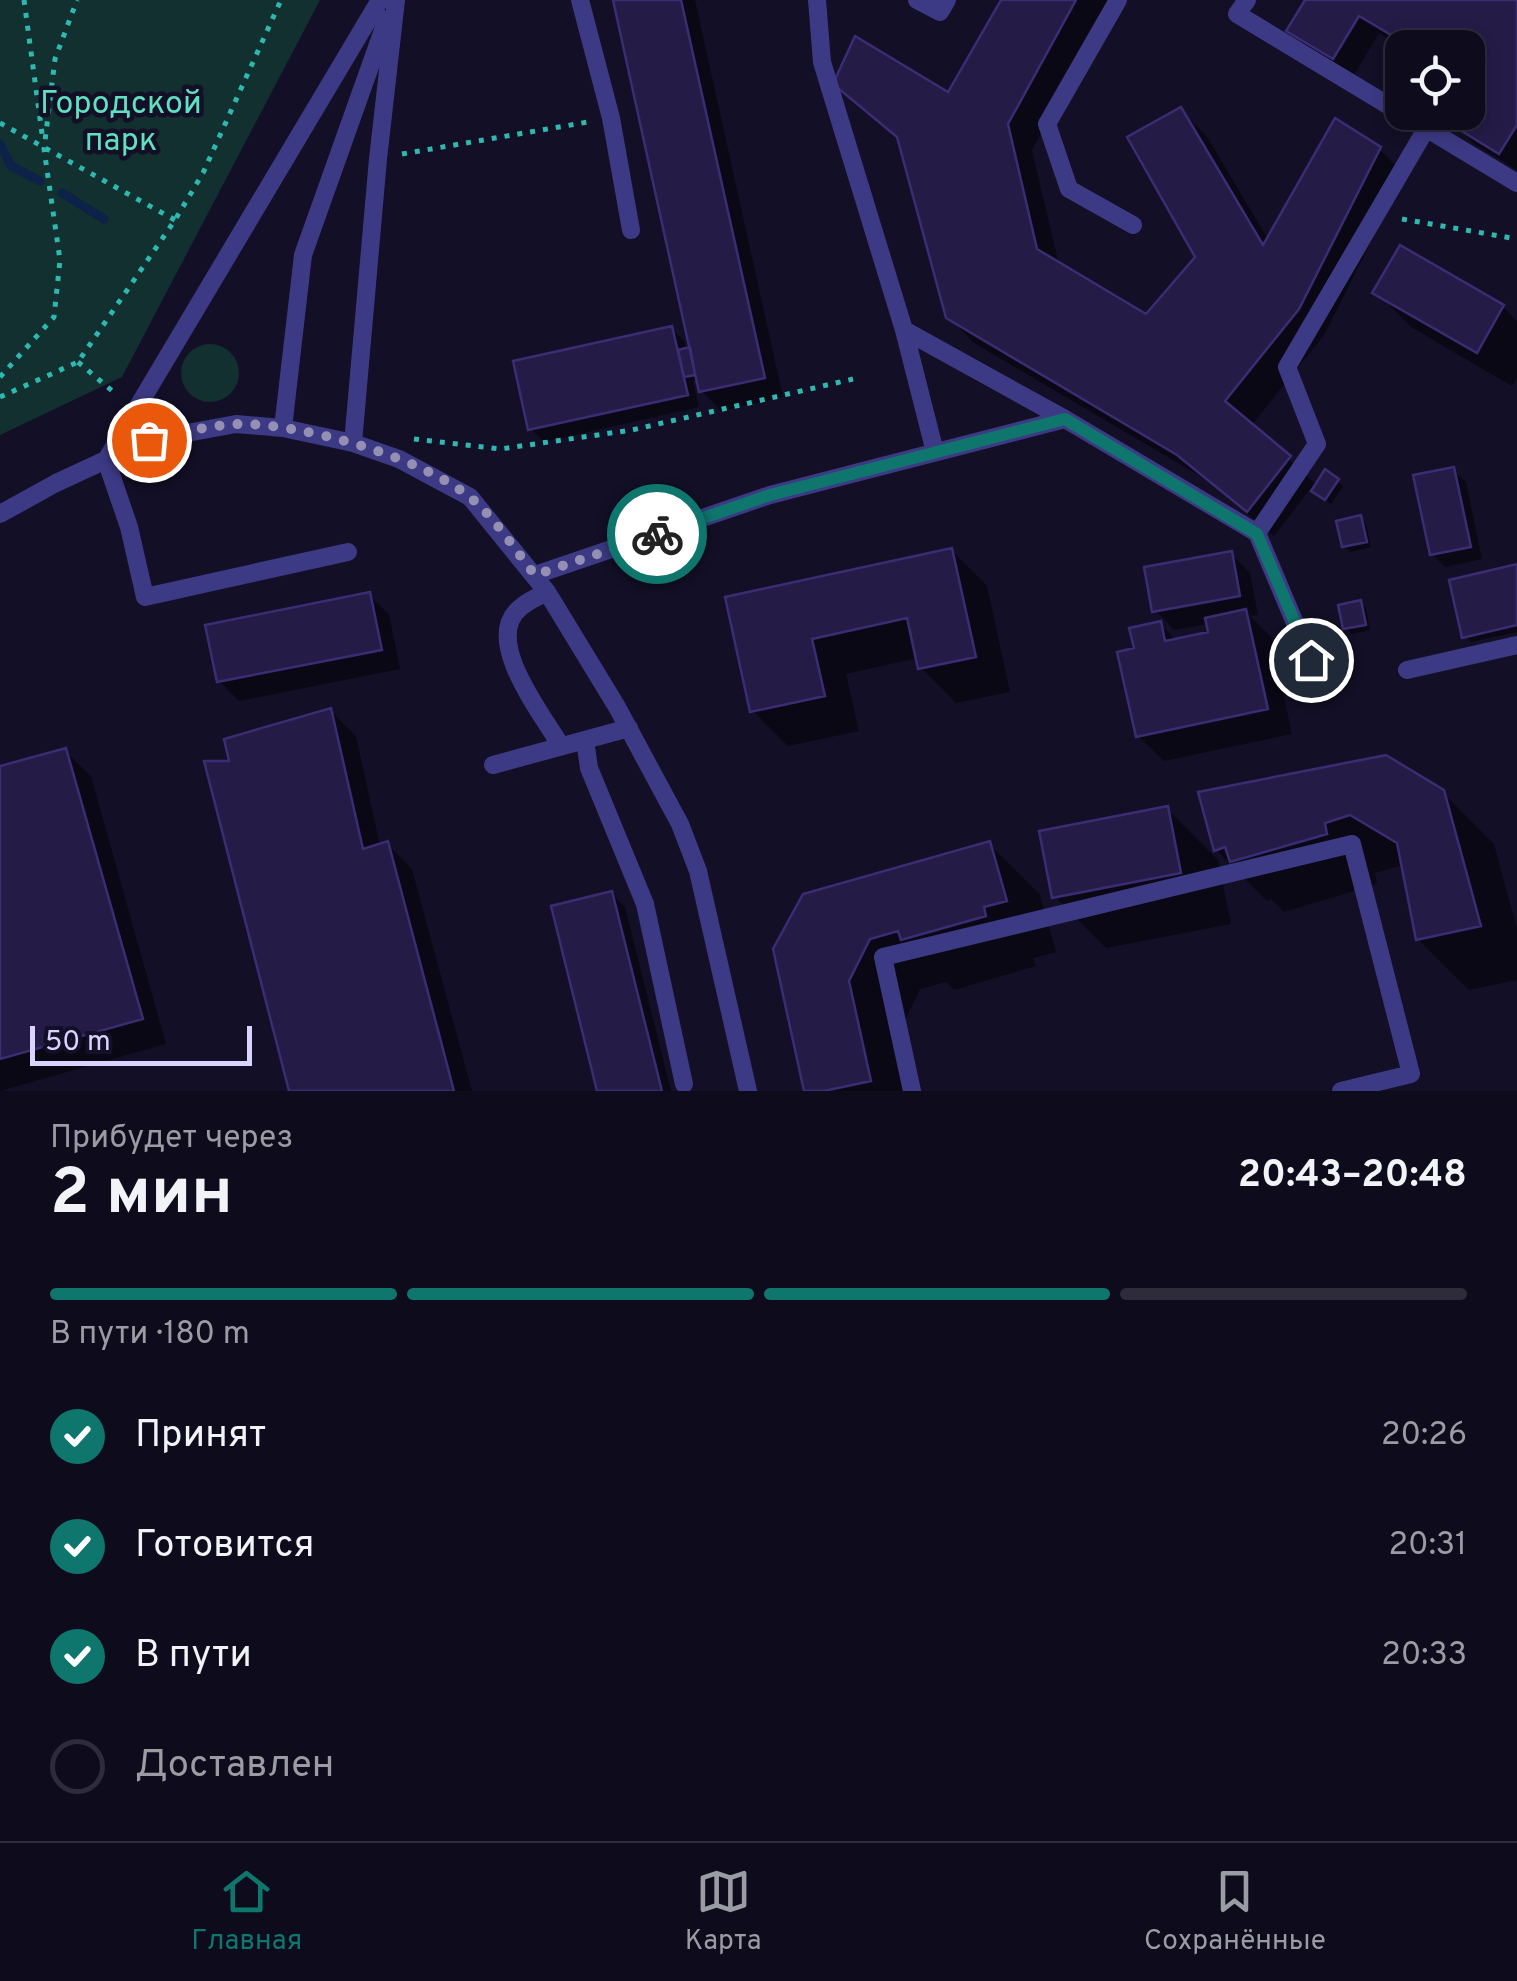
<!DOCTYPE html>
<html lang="ru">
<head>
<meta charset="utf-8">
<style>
	:root { --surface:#0e0b1c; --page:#1c1929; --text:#f1f3f6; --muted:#9b9ba3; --line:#2e2b3b; --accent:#0f766e }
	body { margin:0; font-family:Overpass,sans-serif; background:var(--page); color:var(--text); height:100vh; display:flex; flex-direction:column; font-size:38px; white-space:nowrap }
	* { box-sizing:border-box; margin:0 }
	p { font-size:32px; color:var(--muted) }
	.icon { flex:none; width:55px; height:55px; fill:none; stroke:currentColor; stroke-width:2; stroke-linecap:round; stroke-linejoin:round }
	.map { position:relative; height:1091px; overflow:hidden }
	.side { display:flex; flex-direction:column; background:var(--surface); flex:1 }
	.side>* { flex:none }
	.controls { position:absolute; left:1385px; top:30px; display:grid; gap:20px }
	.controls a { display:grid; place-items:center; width:100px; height:100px; border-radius:20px; background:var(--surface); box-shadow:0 5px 15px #0003,0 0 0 2px var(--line); font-size:50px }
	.scale { position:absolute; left:30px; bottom:25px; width:222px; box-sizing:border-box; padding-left:10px; border:5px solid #d9d4ff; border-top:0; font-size:28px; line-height:35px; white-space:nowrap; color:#d9d4ff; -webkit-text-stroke:8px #130f26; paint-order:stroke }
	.pin { position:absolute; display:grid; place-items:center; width:85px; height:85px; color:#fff; margin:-42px; border:5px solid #fff; border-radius:50%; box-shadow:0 2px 10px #0007 }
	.courier { position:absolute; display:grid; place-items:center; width:100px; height:100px; margin:-50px; border:8px solid #0f766e; border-radius:50%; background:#fff; color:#222; box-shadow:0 2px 12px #0007 }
	.summary em { font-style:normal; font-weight:700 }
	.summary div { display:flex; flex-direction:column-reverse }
	.summary { display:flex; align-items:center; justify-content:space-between; height:170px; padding:0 50px }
	h1 { font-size:65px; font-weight:700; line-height:75px }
	.bar { display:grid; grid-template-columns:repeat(4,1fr); gap:15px 10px; align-content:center; height:120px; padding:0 50px }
	.bar i { height:12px; border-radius:8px; background:var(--line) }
	.bar .selected { background:var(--accent) }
	.bar p { grid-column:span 4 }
	ol { padding:0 50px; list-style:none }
	li { display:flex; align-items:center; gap:30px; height:110px }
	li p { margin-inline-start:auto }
	li .icon { padding:10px; border-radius:50%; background:var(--accent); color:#fff; stroke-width:4 }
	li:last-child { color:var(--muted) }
	li i { width:55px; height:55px; border:5px solid var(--line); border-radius:50% }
	.menu { display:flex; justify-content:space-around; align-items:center; height:140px; border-top:2px solid var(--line); background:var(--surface); font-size:28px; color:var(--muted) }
	.menu a { display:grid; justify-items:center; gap:5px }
	.menu .selected { color:var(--accent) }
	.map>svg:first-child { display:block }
	.green { fill:#12302f }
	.shadow { fill:#0007 }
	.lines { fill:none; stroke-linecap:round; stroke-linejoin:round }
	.stream { stroke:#0c2248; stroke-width:9 }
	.building { fill:#241b47; stroke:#3b2d73; stroke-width:2.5 }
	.path { stroke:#2fb8b0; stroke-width:5; stroke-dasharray:5 8; stroke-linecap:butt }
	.service { stroke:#3d3a85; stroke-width:18 }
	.done { stroke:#948fb3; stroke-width:10; stroke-dasharray:0 18 }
	.route { stroke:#0f766e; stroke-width:12 }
	.labels { text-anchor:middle; stroke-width:9; stroke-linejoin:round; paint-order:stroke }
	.park-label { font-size:32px; fill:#5fe0c0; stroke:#130f26 }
</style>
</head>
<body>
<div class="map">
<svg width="1517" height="1091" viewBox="0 0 1517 1091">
	<rect width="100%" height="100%" fill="#130f26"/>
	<!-- green -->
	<path class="green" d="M0 0H320L122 377 0 435Z
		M181 373a29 29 0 1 1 58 0a29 29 0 1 1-58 0Z"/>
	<!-- shadow -->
	<path class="shadow" d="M615 0H695L783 397 721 411 702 391 699 380 693 381 699 407 544 442 531 429 672 329 684 341 686 351 692 349Z
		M1004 0H1115L1032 150 1059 265 1146 318 1198 258 1180 110 1206 135 1269 241 1379 149 1405 175 1324 335 1251 426 1317 485 1337 481 1343 486 1331 504 1311 488 1274 536 1205 479 974 343 948 316 899 140 836 84 949 95Z
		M1308 0H1517V170L1474 144 1455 125 1468 112V104L1475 91 1468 86V48H1403L1379 33 1353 77 1309 50 1289 31Z
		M1376 292 1503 307 1517 321V378L1512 386 1411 327Z
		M1453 470 1466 482 1482 559 1445 567 1432 554Z
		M1361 518 1366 524 1371 547 1350 552 1344 546Z
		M951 550 987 586 1010 692 956 703 921 668 918 658 846 674 859 731 788 746 752 710 728 599Z
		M1231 554 1250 573 1258 615 1250 616 1271 637 1292 734 1164 761 1138 736 1137 650 1160 624 1177 641 1211 634 1209 624 1174 630 1155 610Z
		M1517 567V632L1471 642 1465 637Z
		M369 595 389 614 400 669 239 701 219 681Z
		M1360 603 1366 608 1370 630 1352 634 1346 628Z
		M331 711 356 736 380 846 387 844 412 869 472 1091H291Z
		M65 751 91 776 166 1044 0 1091V769Z
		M1442 792 1494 844 1517 929V980L1469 990 1418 939 1403 865 1375 873 1377 884 1284 912 1271 899 1267 901 1216 850 1201 794Z
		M1167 809 1218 860 1231 924 1106 948 1055 897Z
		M989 844 1040 895 1056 952 1033 958 1036 966 954 990 946 982 920 989 899 1033 912 1091H807L775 950Z
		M612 894 625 907 671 1091H600Z"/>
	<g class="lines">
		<!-- stream -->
		<path class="stream" d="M0 144 11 166 40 181
			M62 193 104 219"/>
	</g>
	<!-- building -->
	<path class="building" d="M613 0H681L765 378 699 392Z
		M1001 0H1076L1008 124 1037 249 1146 314 1195 257 1127 137 1181 107 1263 245 1335 118 1381 147 1299 309 1225 401 1291 456 1247 512 1177 455 946 318 897 137 833 84 855 36 948 92Z
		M1305 0H1517V125L1499 154 1452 125 1460 112H1468V99L1476 85 1468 80V48H1413L1359 16 1333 59 1286 31Z
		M1400 245 1504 305 1477 353 1372 293Z
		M672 326 688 395 528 430 513 361Z
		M690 347 695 375 684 377 678 350Z
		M1454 467 1471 547 1430 555 1413 475Z
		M1325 469 1339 479 1325 500 1311 491Z
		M1361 515 1367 542 1342 547 1336 521Z
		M952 548 976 657 918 669 907 618 812 639 825 696 750 712 725 597Z
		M1232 551 1240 596 1152 612 1144 567Z
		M1517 564V625L1462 638 1449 580Z
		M370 592 382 650 217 682 205 625Z
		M1361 600 1366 625 1343 629 1338 605Z
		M1246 609 1268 709 1136 737 1117 652 1134 648 1129 628 1161 621 1165 641 1208 632 1205 618Z
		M331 708 363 849 388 841 454 1091H289L204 761H229L224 739Z
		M66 748 143 1019 0 1059V766Z
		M1386 755 1444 790 1481 926 1416 940 1397 843 1350 815 1325 823 1327 834 1230 862 1225 847 1214 851 1198 792Z
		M1168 806 1181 873 1052 898 1039 831Z
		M990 841 1007 901 984 907 986 916 901 940 898 931 870 939 849 981 871 1081 824 1091H804L773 949 803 894Z
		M612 891 662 1091H597L551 906Z"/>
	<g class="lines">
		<!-- path -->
		<path class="path" d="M24 0 43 141
			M0 123 175 220
			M402 154 588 122
			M1402 219 1517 239
			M78 362 117 395
			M0 377 54 317 60 260 44 149 55 59 77 0
			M0 397 78 362 175 220 203 173 281 0
			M414 439 500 449 632 430 853 379"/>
		<!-- service -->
		<path class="service" d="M580 0 611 118 631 230
			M817 0 822 62 904 330 1065 419 1257 533 1317 444 1287 367 1426 129
			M917 0 940 12 947 0
			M1118 0 1047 124 1069 189 1133 225
			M1247 0 1237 14 1517 183
			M904 330 935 452
			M283 428 303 255 387 19
			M353 443 378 159 396 0
			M0 514 56 483 149 440 236 424 283 428 353 443 399 459 470 497 547 592 617 707 680 824 698 871 748 1091
			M1257 533 1311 661
			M348 552 145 597 129 527 106 460 380 0
			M535 575 770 495 1065 419
			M547 592C538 597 527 601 520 608 482 639 542 714 561 746
			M1407 670 1517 645
			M585 740 589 768 645 904 684 1084
			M493 765 629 728
			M912 1091 883 957 1352 844 1411 1074 1341 1091"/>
	</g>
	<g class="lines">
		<!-- done -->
		<path class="done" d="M149 440C179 433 210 425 240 424 304 424 421 457 471 498 496 519 515 550 535 575L657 534"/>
		<!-- route -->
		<path class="route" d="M657 534 770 495 1065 419 1257 534 1311 660"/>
	</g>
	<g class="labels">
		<!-- park labels -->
		<g class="park-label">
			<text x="121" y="113">Городской<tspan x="121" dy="37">парк</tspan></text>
		</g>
	</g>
</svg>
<div class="controls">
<a><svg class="icon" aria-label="locate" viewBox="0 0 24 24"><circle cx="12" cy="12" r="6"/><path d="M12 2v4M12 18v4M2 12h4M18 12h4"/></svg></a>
</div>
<div class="scale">50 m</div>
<div class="pin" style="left:149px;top:440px;background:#ea580c"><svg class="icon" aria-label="bag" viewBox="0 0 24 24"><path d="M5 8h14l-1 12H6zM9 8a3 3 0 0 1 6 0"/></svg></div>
<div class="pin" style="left:1311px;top:660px;background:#1f2937"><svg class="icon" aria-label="home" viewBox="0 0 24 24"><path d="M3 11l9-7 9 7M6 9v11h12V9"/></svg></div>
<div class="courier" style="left:657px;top:534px"><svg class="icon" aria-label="bike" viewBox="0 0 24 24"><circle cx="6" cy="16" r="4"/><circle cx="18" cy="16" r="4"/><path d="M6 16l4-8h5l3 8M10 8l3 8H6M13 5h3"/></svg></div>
</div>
<section class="side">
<div class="summary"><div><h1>2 мин</h1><p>Прибудет через</p></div><em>20:43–20:48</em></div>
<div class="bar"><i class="selected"></i><i class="selected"></i><i class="selected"></i><i></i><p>В пути · 180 m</p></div>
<ol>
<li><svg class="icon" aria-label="check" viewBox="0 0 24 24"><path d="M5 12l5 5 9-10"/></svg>Принят<p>20:26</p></li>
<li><svg class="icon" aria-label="check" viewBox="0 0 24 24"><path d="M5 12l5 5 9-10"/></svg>Готовится<p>20:31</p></li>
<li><svg class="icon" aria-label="check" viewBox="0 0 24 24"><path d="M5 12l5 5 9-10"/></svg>В пути<p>20:33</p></li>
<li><i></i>Доставлен</li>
</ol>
</section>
<nav class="menu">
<a class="selected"><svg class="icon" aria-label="home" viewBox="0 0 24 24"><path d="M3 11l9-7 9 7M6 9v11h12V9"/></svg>Главная</a>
<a><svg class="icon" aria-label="map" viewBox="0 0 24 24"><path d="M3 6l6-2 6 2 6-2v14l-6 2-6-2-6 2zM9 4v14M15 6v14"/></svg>Карта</a>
<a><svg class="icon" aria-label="saved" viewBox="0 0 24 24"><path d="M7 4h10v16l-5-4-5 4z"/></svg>Сохранённые</a>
</nav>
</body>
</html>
